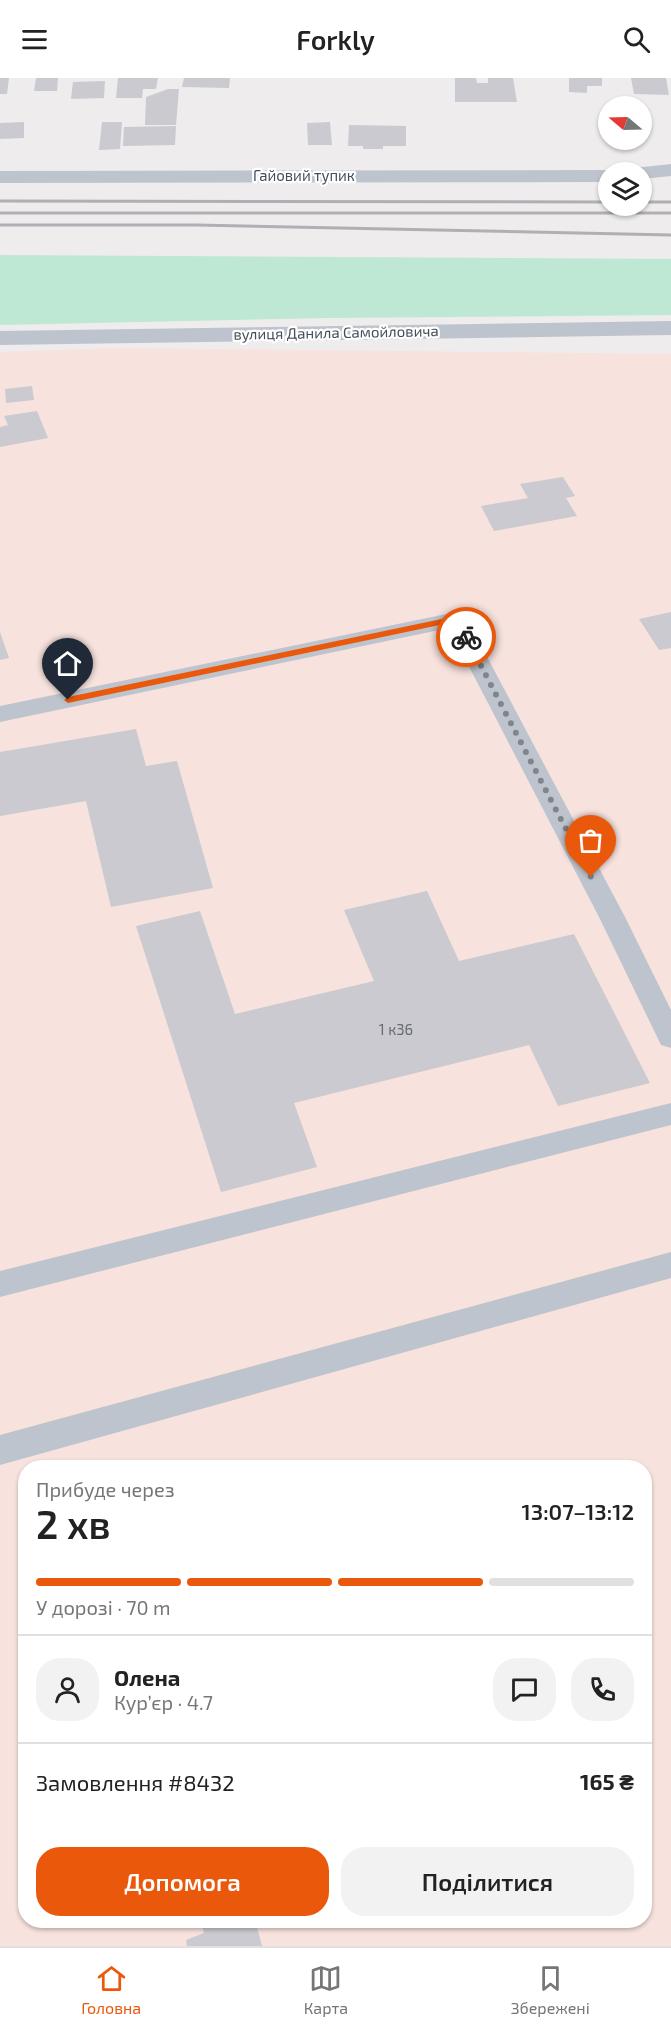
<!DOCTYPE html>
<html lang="uk">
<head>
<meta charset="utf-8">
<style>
	:root { --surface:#fff; --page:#f2f2f2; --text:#222; --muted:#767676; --line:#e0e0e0; --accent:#ea580c }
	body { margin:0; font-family:"Exo 2",sans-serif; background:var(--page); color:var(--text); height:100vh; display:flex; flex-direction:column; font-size:22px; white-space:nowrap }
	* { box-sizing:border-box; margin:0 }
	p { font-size:20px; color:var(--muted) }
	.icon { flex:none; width:33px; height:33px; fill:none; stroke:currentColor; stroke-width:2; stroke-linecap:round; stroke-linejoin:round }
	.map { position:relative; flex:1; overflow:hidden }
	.sheet { position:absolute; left:18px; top:1382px; width:634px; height:468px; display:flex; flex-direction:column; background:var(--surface); border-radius:24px; box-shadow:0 2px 4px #0004 }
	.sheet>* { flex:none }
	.needle { width:39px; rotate:289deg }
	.controls { position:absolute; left:598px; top:18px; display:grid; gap:12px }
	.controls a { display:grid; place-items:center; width:54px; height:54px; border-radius:50%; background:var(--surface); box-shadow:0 2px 4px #0004; font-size:30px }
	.pin { position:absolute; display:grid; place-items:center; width:51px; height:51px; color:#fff; margin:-62px -26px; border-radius:50% 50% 50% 0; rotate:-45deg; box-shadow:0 0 6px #0007 }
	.pin .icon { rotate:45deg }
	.courier { position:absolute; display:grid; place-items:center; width:60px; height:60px; margin:-30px; border:4px solid #ea580c; border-radius:50%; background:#fff; color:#222; box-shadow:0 2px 8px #0007 }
	.overview em { font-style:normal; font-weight:600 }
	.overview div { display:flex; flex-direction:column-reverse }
	.overview { display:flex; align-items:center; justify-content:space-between; height:102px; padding:0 18px }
	h1 { font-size:39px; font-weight:600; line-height:45px }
	.bar { display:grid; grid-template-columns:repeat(4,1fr); gap:9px 6px; align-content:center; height:72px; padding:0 18px }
	.bar i { height:8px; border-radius:4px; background:var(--line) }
	.bar .selected { background:var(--accent) }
	.bar p { grid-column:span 4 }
	.line { display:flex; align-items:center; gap:15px; padding:0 18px; border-top:2px solid var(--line) }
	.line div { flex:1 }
	.round { display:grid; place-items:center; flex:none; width:63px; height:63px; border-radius:24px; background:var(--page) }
	.cta { display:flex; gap:12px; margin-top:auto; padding:12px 18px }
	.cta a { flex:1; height:69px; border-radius:24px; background:var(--accent); color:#fff; font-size:24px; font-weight:600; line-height:69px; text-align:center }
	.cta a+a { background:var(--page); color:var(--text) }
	header { display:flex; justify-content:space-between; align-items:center; height:78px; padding:0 18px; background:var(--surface); font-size:27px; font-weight:600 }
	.tab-bar { display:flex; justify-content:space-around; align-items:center; height:84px; border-top:2px solid var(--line); background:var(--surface); font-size:16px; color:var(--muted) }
	.tab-bar a { display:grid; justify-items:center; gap:3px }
	.tab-bar .selected { color:var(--accent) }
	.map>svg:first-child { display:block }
	.medical { fill:#f7e2dd; fill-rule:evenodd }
	.green { fill:#bee8d3 }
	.building { fill:#cacad0 }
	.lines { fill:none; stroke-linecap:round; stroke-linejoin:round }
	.lane { fill:#bec4cd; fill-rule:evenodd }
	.street { fill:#bec4cd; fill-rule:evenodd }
	.rail { stroke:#aeb0b5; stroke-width:3 }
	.route { fill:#ea580c }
	.done { stroke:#81858b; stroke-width:6; stroke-dasharray:0 10.8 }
	.labels { text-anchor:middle; stroke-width:4.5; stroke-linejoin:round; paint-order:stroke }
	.far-street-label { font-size:15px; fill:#464d57; stroke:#fff }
	.number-label { font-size:15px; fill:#676c75 }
</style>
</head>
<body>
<header><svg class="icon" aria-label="menu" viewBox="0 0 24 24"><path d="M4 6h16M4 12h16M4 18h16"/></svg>Forkly<svg class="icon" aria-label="search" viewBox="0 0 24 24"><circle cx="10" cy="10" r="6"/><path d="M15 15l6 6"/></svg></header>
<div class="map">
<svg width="671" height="1868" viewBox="0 0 671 1868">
	<rect width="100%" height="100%" fill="#eeecec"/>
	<!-- medical -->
	<path class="medical" d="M116 270 671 276V1868H0V274ZM26 1389H645V1842H26Z"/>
	<!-- green -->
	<path class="green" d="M0 177 671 181V237L327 240 0 247Z"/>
	<!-- building -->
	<path class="building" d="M0 0H9L7 16H0Z
		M36 0H58L57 13H34Z
		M118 0H158L156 11H143L142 20H116Z
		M184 0H230L229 10 182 9Z
		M455 0H476L477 5H488V0H513L517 24H455Z
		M569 0H602V8H587V15L569 14Z
		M631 0H666L669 17 634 16Z
		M105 3 104 20 71 21 73 4Z
		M168 11H179L176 47H145L146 19Z
		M24 44V60L0 61V45Z
		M102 44H122L120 71 99 72Z
		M330 44 332 67H308L307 45Z
		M349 47 406 48V68H383V71H363V68H348Z
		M176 48 175 67 123 68 124 49Z
		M32 308 34 322 6 325 5 311Z
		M37 333 48 360 0 369V349L8 347 4 338Z
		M563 399 575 418 566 420 577 438 494 453 481 428 528 420 520 406Z
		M671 534V570L659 572 639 541Z
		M0 554 9 580 0 582Z
		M136 651 146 688 177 683 213 810 111 829 86 723 0 738V674Z
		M427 813 459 883 574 856 650 1005 558 1028 529 967 294 1025 317 1089 221 1114 136 848 200 833 235 936 374 903 344 832Z
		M201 1842H255L262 1868H187L186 1862 204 1855Z"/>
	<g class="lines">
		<!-- lane -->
		<path class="lane" d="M456 534 464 536 467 541 625 839 671 932V970L661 967 599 839 449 550 0 644V628Z
			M671 1025V1047L0 1219V1193Z
			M671 1174V1200L0 1387V1357Z"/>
		<!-- street -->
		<path class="street" d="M671 86V98L642 101V94H632L634 90Z
			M609 92 617 94H609V104L0 105V93Z
			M671 243V257L0 267V253Z"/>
		<!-- rail -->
		<path class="rail" d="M0 123 609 124
			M642 124H671
			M0 135H671
			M0 147H197L671 157"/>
	</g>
	<!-- route -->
	<path class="route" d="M456 538 459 539 470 559 469 561H463L454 544 68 625 64 622 68 619Z"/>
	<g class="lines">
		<!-- done -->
		<path class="done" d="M466 559 591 799"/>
	</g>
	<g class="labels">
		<!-- far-street labels -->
		<g class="far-street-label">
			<text x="304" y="103">Гайовий тупик</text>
			<text transform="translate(336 255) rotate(-1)" y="5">вулиця Данила Самойловича</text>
		</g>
		<!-- number labels -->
		<g class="number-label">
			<text x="396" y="957">1 к36</text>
		</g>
	</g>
</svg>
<div class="controls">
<a><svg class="needle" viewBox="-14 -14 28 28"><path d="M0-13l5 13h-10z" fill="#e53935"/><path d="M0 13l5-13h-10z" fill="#767676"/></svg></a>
<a><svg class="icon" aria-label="layers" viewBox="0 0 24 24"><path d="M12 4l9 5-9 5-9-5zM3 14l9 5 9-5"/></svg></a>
</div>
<div class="pin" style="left:591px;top:799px;background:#ea580c"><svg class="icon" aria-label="bag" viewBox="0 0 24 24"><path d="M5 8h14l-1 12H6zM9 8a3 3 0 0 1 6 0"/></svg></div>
<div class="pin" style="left:68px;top:622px;background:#1f2937"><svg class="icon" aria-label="home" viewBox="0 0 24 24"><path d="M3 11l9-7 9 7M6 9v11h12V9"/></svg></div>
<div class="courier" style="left:466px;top:559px"><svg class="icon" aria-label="bike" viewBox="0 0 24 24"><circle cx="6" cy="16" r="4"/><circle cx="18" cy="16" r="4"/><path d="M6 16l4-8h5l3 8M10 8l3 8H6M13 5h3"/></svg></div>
<section class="sheet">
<div class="overview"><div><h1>2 хв</h1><p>Прибуде через</p></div><em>13:07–13:12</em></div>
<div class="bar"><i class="selected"></i><i class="selected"></i><i class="selected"></i><i></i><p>У дорозі · 70 m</p></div>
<div class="line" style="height:108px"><a class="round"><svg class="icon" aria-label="person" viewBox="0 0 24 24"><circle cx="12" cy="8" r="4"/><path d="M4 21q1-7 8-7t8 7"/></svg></a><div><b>Олена</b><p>Кур’єр · 4.7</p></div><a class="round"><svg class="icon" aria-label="chat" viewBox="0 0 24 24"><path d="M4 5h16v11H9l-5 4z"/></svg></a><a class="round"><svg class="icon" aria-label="phone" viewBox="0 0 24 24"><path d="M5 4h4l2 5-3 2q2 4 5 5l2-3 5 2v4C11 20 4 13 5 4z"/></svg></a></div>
<div class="line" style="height:78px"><div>Замовлення #8432</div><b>165 ₴</b></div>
<div class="cta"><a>Допомога</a><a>Поділитися</a></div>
</section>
</div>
<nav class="tab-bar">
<a class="selected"><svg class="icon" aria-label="home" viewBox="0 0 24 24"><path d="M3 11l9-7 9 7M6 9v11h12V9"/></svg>Головна</a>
<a><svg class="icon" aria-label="map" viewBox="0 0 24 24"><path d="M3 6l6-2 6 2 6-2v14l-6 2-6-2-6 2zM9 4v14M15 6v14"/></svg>Карта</a>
<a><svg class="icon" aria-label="saved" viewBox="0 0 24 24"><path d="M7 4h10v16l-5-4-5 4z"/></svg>Збережені</a>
</nav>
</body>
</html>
